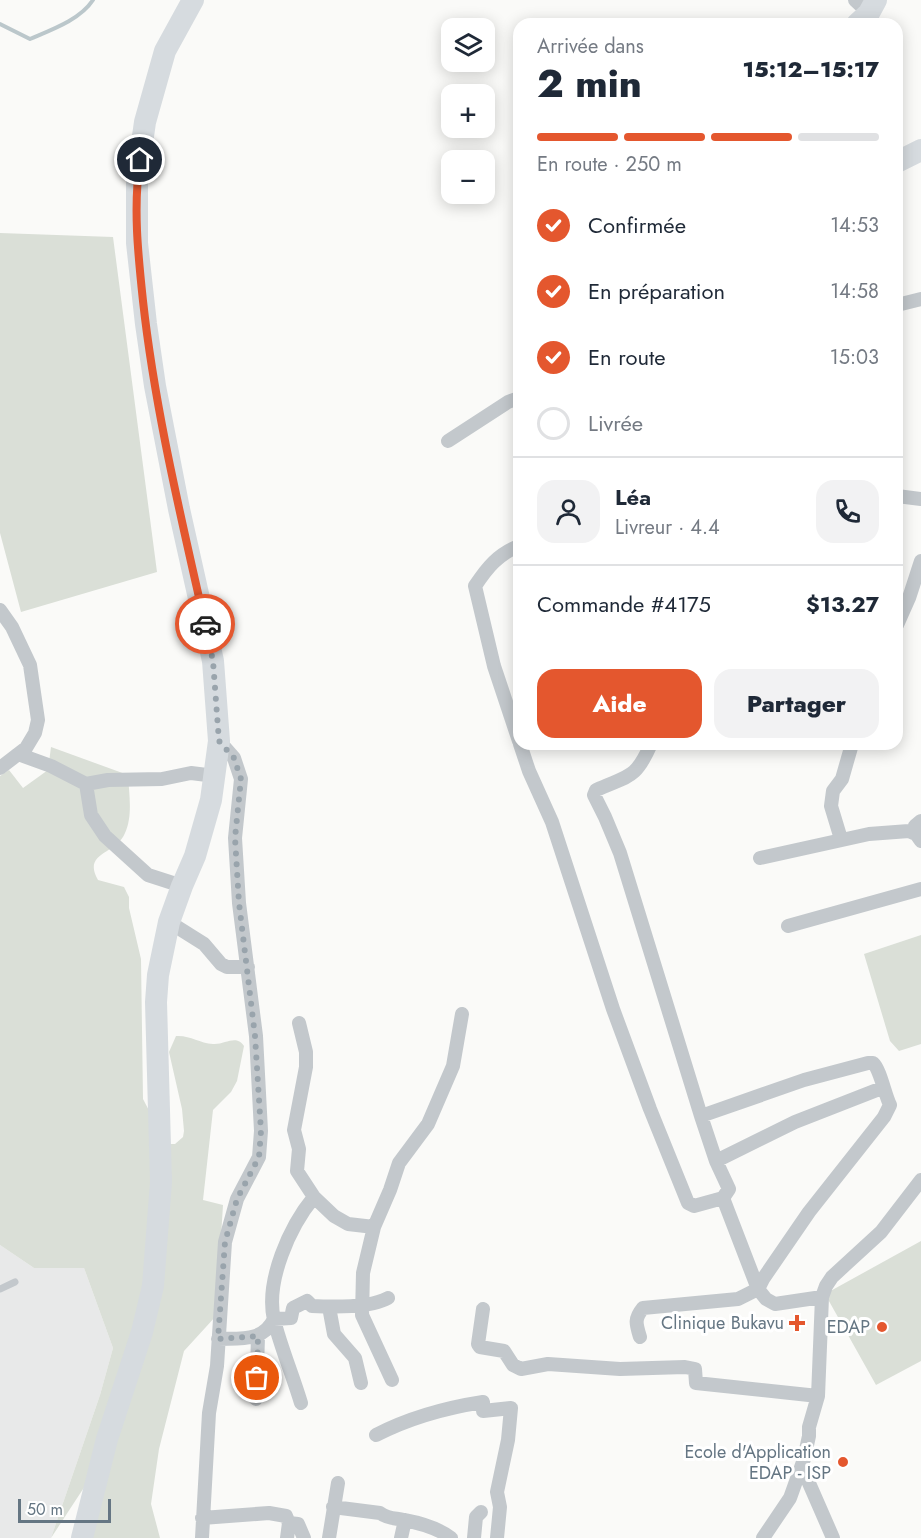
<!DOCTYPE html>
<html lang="fr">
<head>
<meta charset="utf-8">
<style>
	:root { --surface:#fff; --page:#f2f2f3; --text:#1f2937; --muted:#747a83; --line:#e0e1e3; --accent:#e4572e }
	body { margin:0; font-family:Jost,sans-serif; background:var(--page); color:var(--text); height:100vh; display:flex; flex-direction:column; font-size:22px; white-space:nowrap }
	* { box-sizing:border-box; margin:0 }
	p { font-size:20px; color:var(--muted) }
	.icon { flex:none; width:33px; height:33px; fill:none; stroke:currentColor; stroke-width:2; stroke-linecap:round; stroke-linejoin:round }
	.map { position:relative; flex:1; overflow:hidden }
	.details { position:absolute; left:513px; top:18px; width:390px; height:732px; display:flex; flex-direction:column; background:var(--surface); border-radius:18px; box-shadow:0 3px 15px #0003 }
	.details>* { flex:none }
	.buttons { position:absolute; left:441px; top:18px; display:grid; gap:12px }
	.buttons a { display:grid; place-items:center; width:54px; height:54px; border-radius:12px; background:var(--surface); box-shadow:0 3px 15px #0003; font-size:30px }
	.scale { position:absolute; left:18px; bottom:15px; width:93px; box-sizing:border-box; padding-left:6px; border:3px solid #657683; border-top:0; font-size:16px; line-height:21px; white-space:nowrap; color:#657683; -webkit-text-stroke:4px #fff; paint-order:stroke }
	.pin { position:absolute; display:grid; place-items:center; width:51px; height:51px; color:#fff; margin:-26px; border:3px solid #fff; border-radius:50%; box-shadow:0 2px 6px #0007 }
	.courier { position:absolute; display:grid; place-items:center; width:60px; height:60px; margin:-30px; border:4px solid #e4572e; border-radius:50%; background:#fff; color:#222; box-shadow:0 2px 8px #0007 }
	.headline em { font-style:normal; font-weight:800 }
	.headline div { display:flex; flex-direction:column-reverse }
	.headline { display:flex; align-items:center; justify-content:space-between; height:102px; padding:0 24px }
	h1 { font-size:39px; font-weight:800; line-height:45px }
	.bar { display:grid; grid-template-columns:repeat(4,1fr); gap:9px 6px; align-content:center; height:72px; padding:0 24px }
	.bar i { height:8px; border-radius:4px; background:var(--line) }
	.bar .current { background:var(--accent) }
	.bar p { grid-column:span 4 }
	.line { display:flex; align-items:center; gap:15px; padding:0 24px; border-top:2px solid var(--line) }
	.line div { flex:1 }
	.round { display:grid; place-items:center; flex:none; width:63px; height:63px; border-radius:18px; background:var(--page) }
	ol { padding:0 24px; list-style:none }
	li { display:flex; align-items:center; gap:18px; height:66px }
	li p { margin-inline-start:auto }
	li .icon { padding:6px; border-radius:50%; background:var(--accent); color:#fff; stroke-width:4 }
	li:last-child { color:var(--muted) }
	li i { width:33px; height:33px; border:3px solid var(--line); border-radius:50% }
	.primary-button { display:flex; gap:12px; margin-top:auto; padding:12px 24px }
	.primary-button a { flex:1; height:69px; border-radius:18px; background:var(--accent); color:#fff; font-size:24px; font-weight:800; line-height:69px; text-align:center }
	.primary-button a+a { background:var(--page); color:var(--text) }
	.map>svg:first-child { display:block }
	.built { fill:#e8e9e9 }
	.green { fill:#dadfd7 }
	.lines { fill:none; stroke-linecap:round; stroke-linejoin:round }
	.stream { stroke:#bbc7cb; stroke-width:4 }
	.lane { stroke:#c3c8cc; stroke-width:7 }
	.street { stroke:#c3c8cc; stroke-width:14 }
	.primary { stroke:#d6dbdf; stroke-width:22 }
	.done { stroke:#99a4ac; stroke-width:6; stroke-dasharray:0 10.8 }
	.route { stroke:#e4572e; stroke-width:8 }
	.poi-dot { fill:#e4572e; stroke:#fff; stroke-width:2 }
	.labels { text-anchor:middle; stroke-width:6; stroke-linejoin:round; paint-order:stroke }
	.poi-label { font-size:18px; fill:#657683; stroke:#fff; text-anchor:end }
</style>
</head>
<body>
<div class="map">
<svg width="921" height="1538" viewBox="0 0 921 1538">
	<rect width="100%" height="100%" fill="#fafaf8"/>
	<!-- built -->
	<path class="built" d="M0 1245 34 1268H84L113 1348 100 1395 51 1538H0Z"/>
	<!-- green -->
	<path class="green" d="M0 233 113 237 157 572 21 612 0 533Z
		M51 747 128 775C129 793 133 816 125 833 116 855 82 852 98 880L124 887 129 897V908L141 959 143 1099 165 1141 169 1144H175L183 1137 184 1131 182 1109 169 1052 176 1036C190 1035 199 1043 213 1044 225 1045 236 1034 244 1046L237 1081 231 1092 213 1110 203 1200 223 1205 216 1316 184 1351 159 1449 151 1504 160 1538H93L85 1486 51 1538 100 1395 113 1348 84 1268H34L0 1245V776L9 770 23 788 48 770Z
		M921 935V1044L899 1051 890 1041 864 954Z
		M921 1241V1361L876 1385 825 1294Z"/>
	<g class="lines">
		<!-- stream -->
		<path class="stream" d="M0 24 30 39C51 30 80 20 93 0"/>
		<!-- lane -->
		<path class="lane" d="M0 1289 15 1282"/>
		<!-- street -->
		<path class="street" d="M855 0 869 13
			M897 305 921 299
			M448 441 508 402 519 398
			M897 496 921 499
			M519 546C498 554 487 568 475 586L494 666 519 741
			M0 610 12 627 30 665 38 720 35 733 26 748 0 768
			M897 625 909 598 921 561
			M520 744 529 771 552 822 613 1009 650 1109 688 1203 694 1206 723 1198
			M651 744C635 780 629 775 596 790L594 795 605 817 620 853 701 1116 716 1161 729 1189 723 1198 758 1289 766 1299 775 1304 822 1297
			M18 754 51 766 86 784 108 780 162 779 191 773 215 776
			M86 784 91 815 105 836 148 875 182 886
			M916 834 915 826 921 821
			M841 839 831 806 833 791 842 779 852 744
			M760 858 869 834 909 831 916 834 921 841
			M169 922 204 944 221 964 227 967H248
			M788 926 921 889
			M299 1023 306 1052V1067L294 1130 299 1149 297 1171 314 1197 334 1216 348 1224 374 1227
			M716 1161 795 1122 882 1088
			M329 1307 334 1334 355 1358 361 1383
			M483 1309 478 1344 480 1347 504 1351 513 1365 521 1369 548 1364 620 1369 685 1367 695 1369 696 1383 818 1396
			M640 1337C636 1324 634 1319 643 1308L738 1299 758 1289 763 1279 809 1212 884 1117 890 1105C885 1095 880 1069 873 1063H868L804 1080 701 1116
			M218 1339C241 1338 263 1342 274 1319L291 1318 293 1308 307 1301 312 1306C334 1307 370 1308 388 1298
			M392 1380 362 1315 363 1273 374 1227 390 1190 399 1163 428 1124 453 1066 462 1014
			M256 1399 258 1337
			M301 1403C293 1376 281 1348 274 1320 265 1281 290 1226 314 1197
			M376 1435C411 1417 444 1408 483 1402V1411L511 1408 508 1440 497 1492 500 1507 497 1538
			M802 1467 833 1538
			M333 1507 380 1513C388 1519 395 1518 404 1520 420 1523 438 1528 451 1538
			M202 1518 269 1513 286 1516 289 1523 287 1538
			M289 1523 298 1524 304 1538
			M202 1538 209 1413 217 1366 225 1242 237 1199 259 1157 261 1131 256 1036 239 903 235 838 241 779 234 758 219 741
			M329 1538 338 1483
			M401 1538 405 1520
			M474 1538 476 1517 481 1512
			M763 1538 790 1498 804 1459 809 1436V1427L818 1396 822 1297 826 1286 832 1277 881 1232 921 1180"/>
		<!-- primary -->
		<path class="primary" d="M857 24 869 13 876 0
			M897 162 921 150
			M82 1538 107 1439 142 1332 153 1286 161 1182 156 1002 158 975 169 922 182 886 195 856 211 800 219 741 213 661 179 509 155 386 146 324 137 243V179L145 122 165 51 193 0"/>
	</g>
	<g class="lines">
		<!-- done -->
		<path class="done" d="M205 624 213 661 219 741 234 758 241 779 235 838 239 903 255 1036 261 1131 259 1157 237 1199 225 1242 218 1339 258 1336 257 1378"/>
		<!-- route -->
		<path class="route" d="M140 160C133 207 138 254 143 301 155 410 181 517 205 624"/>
	</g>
	<!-- markers -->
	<g class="poi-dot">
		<path d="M794 1314h6v6h6v6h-6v6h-6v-6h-6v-6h6z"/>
		<circle cx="882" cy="1327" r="6"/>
		<circle cx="843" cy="1462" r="6"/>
	</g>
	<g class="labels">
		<!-- poi labels -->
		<g class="poi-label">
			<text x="784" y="1329">Clinique Bukavu</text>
			<text x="870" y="1333">EDAP</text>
			<text x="831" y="1458">Ecole d'Application<tspan x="831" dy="21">EDAP - ISP</tspan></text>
		</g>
	</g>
</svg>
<div class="buttons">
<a><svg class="icon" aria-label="layers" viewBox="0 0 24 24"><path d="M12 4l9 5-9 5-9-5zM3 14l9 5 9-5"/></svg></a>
<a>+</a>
<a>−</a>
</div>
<div class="scale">50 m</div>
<div class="pin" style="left:257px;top:1378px;background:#ea580c"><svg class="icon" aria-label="bag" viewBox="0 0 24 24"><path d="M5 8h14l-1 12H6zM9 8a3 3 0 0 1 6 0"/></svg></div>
<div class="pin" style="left:140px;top:160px;background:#1f2937"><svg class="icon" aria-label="home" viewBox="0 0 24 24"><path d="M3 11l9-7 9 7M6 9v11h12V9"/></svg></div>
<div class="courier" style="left:205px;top:624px"><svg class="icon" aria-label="car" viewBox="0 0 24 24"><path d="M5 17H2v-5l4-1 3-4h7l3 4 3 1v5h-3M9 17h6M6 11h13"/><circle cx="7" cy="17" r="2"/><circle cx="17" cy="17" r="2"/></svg></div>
<section class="details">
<div class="headline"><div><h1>2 min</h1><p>Arrivée dans</p></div><em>15:12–15:17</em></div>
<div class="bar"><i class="current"></i><i class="current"></i><i class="current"></i><i></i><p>En route · 250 m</p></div>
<ol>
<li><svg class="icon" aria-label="check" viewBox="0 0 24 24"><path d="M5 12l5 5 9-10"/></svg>Confirmée<p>14:53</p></li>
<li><svg class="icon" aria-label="check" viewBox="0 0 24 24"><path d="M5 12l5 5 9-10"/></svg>En préparation<p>14:58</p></li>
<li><svg class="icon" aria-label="check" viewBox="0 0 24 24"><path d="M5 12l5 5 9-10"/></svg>En route<p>15:03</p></li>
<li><i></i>Livrée</li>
</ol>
<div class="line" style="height:108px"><a class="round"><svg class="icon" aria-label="person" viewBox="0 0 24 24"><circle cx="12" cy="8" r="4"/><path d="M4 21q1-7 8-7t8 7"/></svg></a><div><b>Léa</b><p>Livreur · 4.4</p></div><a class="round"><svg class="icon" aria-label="phone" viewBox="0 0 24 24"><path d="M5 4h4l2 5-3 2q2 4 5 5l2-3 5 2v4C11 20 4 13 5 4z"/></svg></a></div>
<div class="line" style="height:78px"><div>Commande #4175</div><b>$13.27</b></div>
<div class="primary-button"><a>Aide</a><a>Partager</a></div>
</section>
</div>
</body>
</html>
